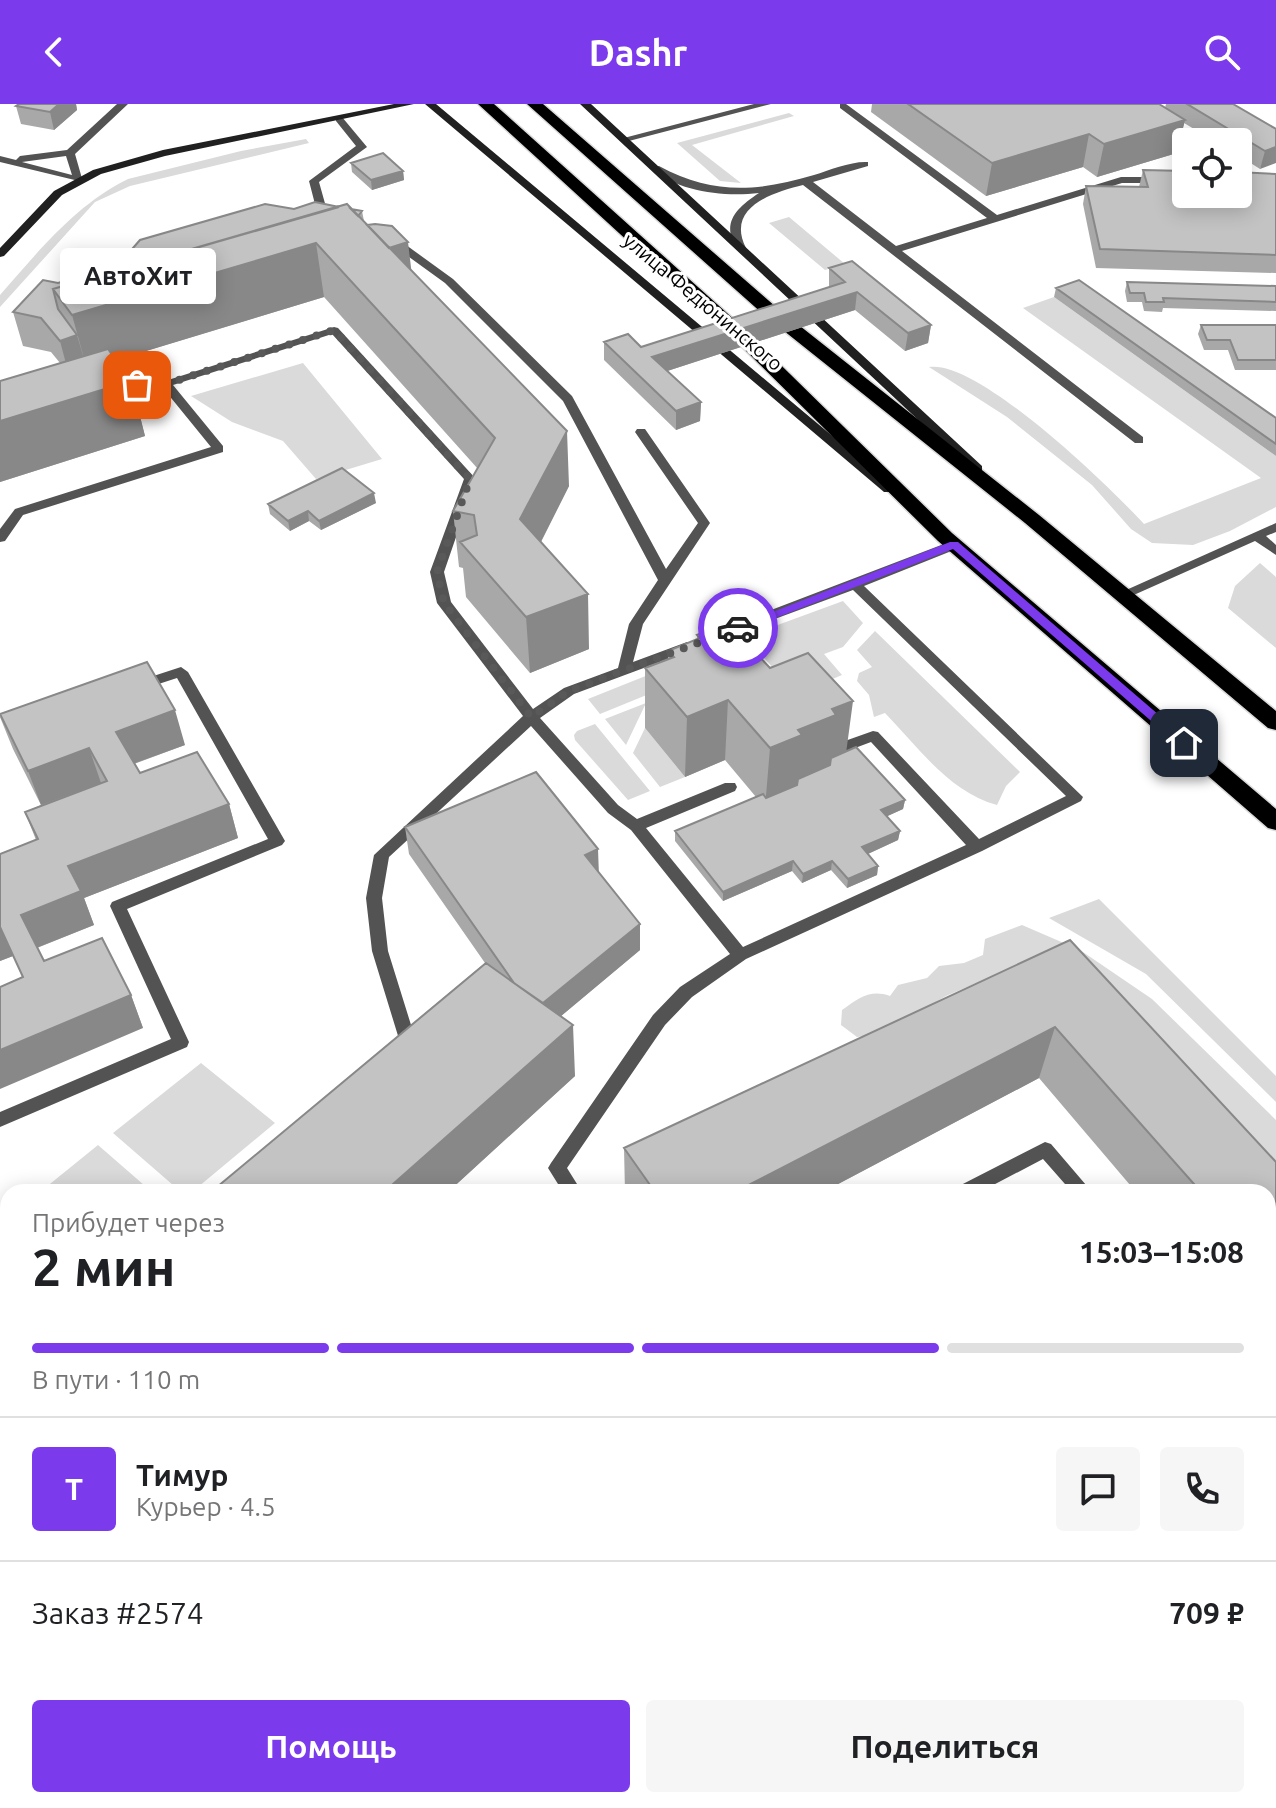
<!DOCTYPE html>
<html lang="ru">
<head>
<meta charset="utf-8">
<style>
	:root { --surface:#fff; --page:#f6f6f6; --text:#202124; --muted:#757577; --line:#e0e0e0; --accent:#7c3aed }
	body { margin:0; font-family:Ubuntu,sans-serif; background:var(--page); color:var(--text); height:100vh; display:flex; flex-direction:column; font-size:30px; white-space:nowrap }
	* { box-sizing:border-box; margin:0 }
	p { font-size:26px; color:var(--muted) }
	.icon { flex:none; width:44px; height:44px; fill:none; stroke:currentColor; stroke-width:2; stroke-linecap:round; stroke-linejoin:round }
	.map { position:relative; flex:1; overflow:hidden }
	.sheet { position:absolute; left:0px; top:1080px; width:1276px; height:624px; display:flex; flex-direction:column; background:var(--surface); border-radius:24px 24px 0 0; box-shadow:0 4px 20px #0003 }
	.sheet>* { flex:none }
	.fabs { position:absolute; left:1172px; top:24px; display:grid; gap:16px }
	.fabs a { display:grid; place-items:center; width:80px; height:80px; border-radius:8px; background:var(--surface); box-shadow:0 4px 20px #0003; font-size:40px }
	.pin { position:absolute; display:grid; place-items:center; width:68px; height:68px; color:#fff; margin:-34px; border-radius:16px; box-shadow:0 4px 12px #0006 }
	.courier { position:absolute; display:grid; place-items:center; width:80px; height:80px; margin:-40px; border:6px solid #7c3aed; border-radius:50%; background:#fff; color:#222; box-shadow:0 2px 10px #0007 }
	.bubble { position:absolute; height:56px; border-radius:8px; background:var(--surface); box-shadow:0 4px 20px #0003; font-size:26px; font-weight:600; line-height:56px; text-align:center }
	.headline em { font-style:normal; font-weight:600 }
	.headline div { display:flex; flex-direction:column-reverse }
	.headline { display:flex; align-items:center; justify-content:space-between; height:136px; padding:0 32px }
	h1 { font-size:52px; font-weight:600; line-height:60px }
	.bar { display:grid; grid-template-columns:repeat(4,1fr); gap:12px 8px; align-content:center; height:96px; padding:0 32px }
	.bar i { height:10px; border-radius:6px; background:var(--line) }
	.bar .active { background:var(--accent) }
	.bar p { grid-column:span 4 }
	.line { display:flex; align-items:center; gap:20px; padding:0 32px; border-top:2px solid var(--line) }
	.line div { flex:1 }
	.round { display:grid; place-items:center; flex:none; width:84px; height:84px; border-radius:8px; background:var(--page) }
	.cta { display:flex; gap:16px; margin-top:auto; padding:16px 32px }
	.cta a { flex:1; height:92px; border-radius:8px; background:var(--accent); color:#fff; font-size:32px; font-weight:600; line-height:92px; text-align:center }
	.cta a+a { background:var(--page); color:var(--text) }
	header { display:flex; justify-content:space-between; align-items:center; height:104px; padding:0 32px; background:var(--accent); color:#fff; font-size:36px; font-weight:600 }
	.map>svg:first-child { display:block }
	.green { fill:#dadada }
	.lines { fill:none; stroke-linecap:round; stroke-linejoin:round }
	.highway-casing { stroke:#dbdbdb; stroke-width:3 }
	.lane { fill:#535353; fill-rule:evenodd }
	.secondary { fill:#202020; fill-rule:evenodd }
	.highway { fill:#000; fill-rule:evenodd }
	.wall { fill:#a8a8a8 }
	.shaded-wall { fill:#888 }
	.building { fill:#c3c3c3; stroke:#888; stroke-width:2 }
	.route { fill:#7c3aed }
	.done { stroke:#595959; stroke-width:8; stroke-dasharray:0 14.4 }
	.labels { text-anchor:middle; stroke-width:6; stroke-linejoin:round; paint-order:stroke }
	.far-street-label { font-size:20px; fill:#000; stroke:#fff }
</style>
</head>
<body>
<header><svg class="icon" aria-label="back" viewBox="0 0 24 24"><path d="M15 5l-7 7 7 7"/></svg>Dashr<svg class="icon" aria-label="search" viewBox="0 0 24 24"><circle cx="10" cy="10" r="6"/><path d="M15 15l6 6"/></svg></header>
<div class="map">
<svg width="1276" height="1704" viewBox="0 0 1276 1704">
	<rect width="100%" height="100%" fill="#fff"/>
	<!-- green -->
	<path class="green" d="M789 9 794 12 692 41 741 79 720 77 677 39Z
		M306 35 309 39 130 82 95 98 0 203V191C38 148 75 101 128 75L241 47Z
		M789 113 845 160 825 166 769 119Z
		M1054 193 1276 352V403L1230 427 1193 441 1152 439 1131 425 1092 381 1007 313 929 263C978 255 1110 383 1144 420L1261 374 1023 204Z
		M303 259 382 355 316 375 283 337 232 318 191 292Z
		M1260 459 1276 473V544L1228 504 1235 482Z
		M843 497 863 519 843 543 824 550 842 571 797 590 745 533Z
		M875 527 1020 668 1006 682 997 701C949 688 918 643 885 609L874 613 869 591 857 577 859 569 872 563 857 546Z
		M653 569 649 590 600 610 588 595Z
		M646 599 626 641 605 615Z
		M595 620 650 687 628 696 575 636 574 631 577 627Z
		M645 624 685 673 660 683 633 649Z
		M1099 795 1276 972V998L1146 870 1049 814Z
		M1022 821 1080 846 1152 895 1276 1016V1097L1042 851 946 892 877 931 857 933 841 921 842 906C859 894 870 885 890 892L898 881 927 874 939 862 964 859 983 851 985 835Z
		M201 959 275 1019 192 1088H181L113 1029Z
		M98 1041 152 1088H40Z
		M8 1113V1236L0 1228V1120Z"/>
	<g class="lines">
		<!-- highway casing -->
		<g class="highway-casing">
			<path id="highway" d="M478 0H494L737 218 952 429 1276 705V726L1268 724 938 437 725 226Z
				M527 0H543L776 203 1039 411 1276 607V626L1268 624 1025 419 764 211Z"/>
		</g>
		<!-- lane -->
		<path class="lane" d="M117 0H128L75 50 83 78 0 58V52L16 56 20 52 67 46ZM66 52 72 71 22 58Z
			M754 0H771L625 38 620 35Z
			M840 0H846L997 111 1121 73H1186V79H1122L902 147 1143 333V339H1135L803 81C774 88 725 103 746 144L741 147 737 146C721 119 735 105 759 89 723 93 679 88 650 64L659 62C713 91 756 88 814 71 830 66 851 57 868 58V62L813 78 896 142 987 114 840 4Z
			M1121 0H1133L1195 38 1186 40Z
			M336 13H342L367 43 319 78 326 103 338 112 333 115 316 104 309 77 356 42 336 17Z
			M387 133H395L453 175 572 292 666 465 698 419 635 328 637 325H645L710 419 643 520 633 558 687 538 692 540 694 543 692 546 574 590 540 614 618 701 637 715 725 679H735L737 683 735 687 646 724 743 843 966 741 871 638 847 647 840 642 842 638 873 627 878 628 979 735 1066 692 853 486 721 535H711V529L949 438H959V444L864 482 1083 693 1081 697 982 747 746 855 692 893 665 921 567 1064 582 1088H563L548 1064 551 1059 653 911 680 883 730 850 631 726 608 709 531 622 389 753 382 794 388 847 416 937 406 949H394L392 944 399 935 372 847 366 794 374 751 523 612 437 499 430 468 464 375 332 230 173 281 223 342V348L23 411 5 437 0 438V425L15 405 211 343 163 284 110 285 106 283V279L165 277 334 223 338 224 476 375 444 468 451 498 533 605 564 584 618 564 629 520 658 476 563 297 445 179 387 137Z
			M1276 419V428L1266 432 1276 441V451L1255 437 1127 494 1122 495 1115 491Z
			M181 563 188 568 285 737 282 741 127 805 189 938 187 943 0 1023V1008L171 935 110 802 112 798 268 735 177 574 137 587 130 582 132 579Z
			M1045 1038 1051 1040 1092 1088H1072L1043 1055 980 1088H954L957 1083Z
			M1268 1289 1276 1293V1316L1268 1312Z
			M1276 1650V1674L1268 1677V1653Z
			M516 1696H548L545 1704H513Z
			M987 1696H1011L1014 1704H990Z
			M1207 1696H1230L1233 1704H1210Z"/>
		<!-- secondary -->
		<path class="secondary" d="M394 0H414L165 52 101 70 62 91 4 152 0 153V144L54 87 93 66 163 46Z
			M425 0H436L892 382V388H884Z
			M580 0H591L982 362V368H974Z"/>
		<!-- highway -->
		<use href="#highway" class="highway"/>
	</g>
	<!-- wall -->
	<path class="wall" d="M19 0H76L77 6 54 26 21 20 16 2Z
		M872 0H1159L1165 4 1166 0H1233L1276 25 1260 65 1238 51V38H1216L1184 19 1177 49 1097 73 1083 63 986 92 871 8Z
		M351 59 403 67 404 76 372 86 352 68Z
		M1143 66 1276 70V169L1096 164 1083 100 1086 82 1139 83Z
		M294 105H351L362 107 364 117 411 167 569 382 541 438 589 545 530 569 466 493 463 464 459 463 453 407 478 365 324 193 116 256 131 277 145 332 0 378V277L60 259 51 248 23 242 13 208 58 179Z
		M829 164 931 221 928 239 905 247 855 206 667 267 701 298 700 317 676 326 604 256V238L641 243 829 183Z
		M1127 178 1276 182V207L1163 204 1162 208 1144 207 1142 198H1127L1125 187Z
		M1056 184 1276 314V352L1054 193Z
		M1201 221H1276V266H1235L1228 246H1204L1198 230Z
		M376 399 321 426 309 417 290 427 270 410 268 400Z
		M697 531 846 647 905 696 903 705 887 712 900 727 898 736 868 750 878 762 877 771 847 784 831 766 802 779 792 767 723 797 675 737V727L756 693 725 656 685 673 645 624V564L668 555V547L697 535Z
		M0 613 185 641 134 660 140 669 229 700 238 734 84 794 94 821 37 844 44 857 131 891 143 924 23 873 13 852 0 857V750L36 736 25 708 41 701 13 645Z
		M405 723 598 745V767L640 846 561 912 575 972 448 1088H211L485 859 409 750Z
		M1070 836 1276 1058V1253L1268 1243V1088H1136L1039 974 823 1088H625L624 1044Z
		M1276 1458V1554L1268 1544V1463Z
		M685 1696H930L918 1704H684Z"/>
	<!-- shaded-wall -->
	<path class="shaded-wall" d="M59 0H76L77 6 54 26 50 8Z
		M1185 16 1177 49 1097 73 1104 40Z
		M1089 30 1083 63 986 92 992 59Z
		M1276 43V59L1260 65 1265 47Z
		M403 67 404 76 372 86 371 76Z
		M408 138 412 172 376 147Z
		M316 139 324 193 87 265 72 211Z
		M857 188 855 206 652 272V253Z
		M931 221 928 239 905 247 908 229Z
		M77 231 87 265 69 271 60 237Z
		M131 277 145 332 0 378V317Z
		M701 298 700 317 676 326V307Z
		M567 327 569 382 524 471 520 415Z
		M374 389 376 399 321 426 319 417Z
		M308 407 309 417 290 427 288 417Z
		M588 490 589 545 530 569 526 513Z
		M728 596 725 656 685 673 687 613Z
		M853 597 845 657 765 704 770 644 832 605Z
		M175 606 185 641 127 662 116 628Z
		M89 644 101 679 41 701 28 667Z
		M905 696 903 705 879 716 881 706Z
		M229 700 238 734 84 794 94 821 36 844 21 811 68 762Z
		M900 727 898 736 861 753 862 743Z
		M598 745 599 772 585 751Z
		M793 757 792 767 723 797V788Z
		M832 757 831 766 802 779 803 770Z
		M878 762 877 771 847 784 848 775Z
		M640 820V846L536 933 534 907Z
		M0 823 13 852 0 857Z
		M131 891 143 924 0 985V946Z
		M573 921 575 972 448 1088H384Z
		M1055 923 1039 974 823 1088H735Z
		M8 1423V1489L0 1496V1430Z
		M911 1696H930L918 1704H898Z"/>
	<!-- building -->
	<path class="building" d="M19 0H59L50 8 16 2Z
		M908 0H1159L1185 16 1104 40 1089 30 992 59Z
		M1187 0H1233L1276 25V43L1265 47Z
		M383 49 403 67 371 76 351 59Z
		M1143 66 1186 67V90H1238V68L1276 70V151L1100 145 1086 82 1148 83Z
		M315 98 339 103 53 185 58 205 77 231 60 237 41 214 13 208 43 176 58 179 119 160 140 136 265 100 294 105Z
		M347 100 567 327 520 415 588 490 526 513 460 438 477 431 474 411 453 407 495 334 316 139 72 211 53 185Z
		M351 105 362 107 358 112Z
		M375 120 392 122 408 138 389 144 367 121Z
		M852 157 931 221 908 229 857 188 652 253 701 298 676 307 604 238 628 230 641 243 845 178 829 164Z
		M1079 176 1276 314V340L1056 184Z
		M1127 178 1276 182V198L1163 194 1164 198H1146L1144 189H1130Z
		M1201 221H1276V256H1238L1230 236H1207Z
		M108 245 131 277 0 317V277Z
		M342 364 374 389 319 417 308 407 288 417 268 400Z
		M728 519 770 564 808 549 853 597 832 605 836 611 798 626 802 631 770 644 728 596 687 613 645 564 674 553 668 547 700 534 697 531Z
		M147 558 175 606 116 628 140 669 197 648 229 700 68 762 81 787 21 811 44 857 102 834 131 891 0 946V883L23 873 0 823V750L38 735 25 708 107 677 89 644 28 667 0 610Z
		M856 643 905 696 881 706 900 727 862 743 878 762 848 775 832 757 803 770 793 757 723 788 675 727 763 690 766 694 797 681 798 675 830 661 831 654Z
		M536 668 598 745 585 751 640 820 543 899 514 879 405 723Z
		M1070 836 1276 1058V1174L1268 1165V1088H1201L1055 923 735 1088H655L624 1044Z
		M486 859 573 921 384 1088H211Z
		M8 1258V1423L0 1430V1264Z
		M1276 1458V1528L1268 1518V1463Z
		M692 1696H911L898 1704H696Z"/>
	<!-- route -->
	<path class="route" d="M950 438H958L1188 636V642H1180L953 445 742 527 732 524Z"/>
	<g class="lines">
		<!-- done -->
		<path class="done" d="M137 281 166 280 334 226 470 375 437 468 444 499 531 613 569 587 738 524"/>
	</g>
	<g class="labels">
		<!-- far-street labels -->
		<g class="far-street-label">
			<text transform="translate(703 198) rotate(40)" y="7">улица Федюнинского</text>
		</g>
	</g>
</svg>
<div class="fabs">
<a><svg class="icon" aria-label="locate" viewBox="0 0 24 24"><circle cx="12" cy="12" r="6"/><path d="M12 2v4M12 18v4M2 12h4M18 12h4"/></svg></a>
</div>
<div class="pin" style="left:137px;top:281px;background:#ea580c"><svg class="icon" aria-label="bag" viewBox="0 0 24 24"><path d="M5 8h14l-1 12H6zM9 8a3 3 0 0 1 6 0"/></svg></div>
<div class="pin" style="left:1184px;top:639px;background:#1f2937"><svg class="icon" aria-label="home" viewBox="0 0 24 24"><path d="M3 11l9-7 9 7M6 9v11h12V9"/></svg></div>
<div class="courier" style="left:738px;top:524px"><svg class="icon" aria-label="car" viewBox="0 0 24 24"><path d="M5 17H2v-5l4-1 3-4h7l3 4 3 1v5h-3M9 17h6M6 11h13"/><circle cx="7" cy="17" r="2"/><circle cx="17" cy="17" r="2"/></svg></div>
<div class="bubble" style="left:60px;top:144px;width:156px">АвтоХит</div>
<section class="sheet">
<div class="headline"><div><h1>2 мин</h1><p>Прибудет через</p></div><em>15:03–15:08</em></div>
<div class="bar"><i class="active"></i><i class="active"></i><i class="active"></i><i></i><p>В пути · 110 m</p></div>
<div class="line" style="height:144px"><b class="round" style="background:var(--accent);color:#fff">Т</b><div><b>Тимур</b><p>Курьер · 4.5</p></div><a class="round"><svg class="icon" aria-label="chat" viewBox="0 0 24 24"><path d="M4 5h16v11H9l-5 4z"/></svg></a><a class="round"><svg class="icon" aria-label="phone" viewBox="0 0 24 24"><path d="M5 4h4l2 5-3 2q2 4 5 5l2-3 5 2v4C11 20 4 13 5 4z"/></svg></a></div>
<div class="line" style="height:104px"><div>Заказ #2574</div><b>709 ₽</b></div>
<div class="cta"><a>Помощь</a><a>Поделиться</a></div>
</section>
</div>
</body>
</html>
